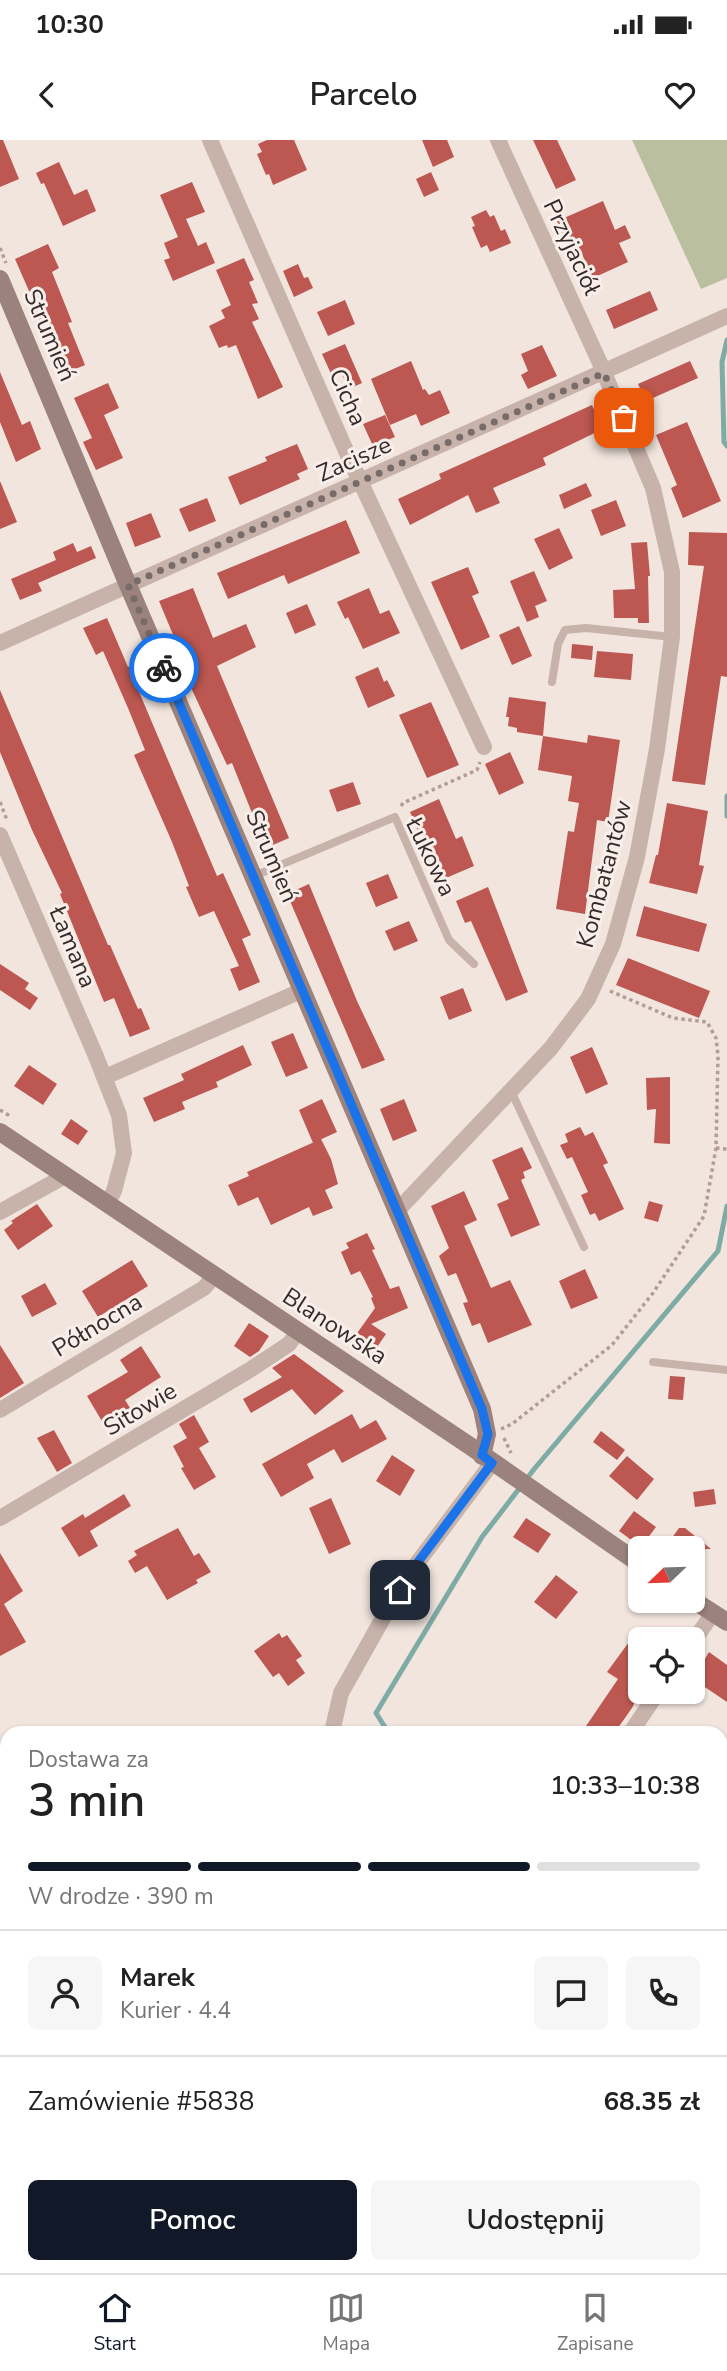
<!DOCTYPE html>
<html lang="pl">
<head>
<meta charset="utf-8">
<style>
	:root { --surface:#fff; --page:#f6f6f6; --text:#222; --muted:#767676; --line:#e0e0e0; --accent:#111827 }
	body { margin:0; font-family:"Nunito Sans",sans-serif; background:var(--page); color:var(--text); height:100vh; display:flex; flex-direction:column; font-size:26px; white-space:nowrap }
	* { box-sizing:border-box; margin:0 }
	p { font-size:23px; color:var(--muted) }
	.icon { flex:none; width:38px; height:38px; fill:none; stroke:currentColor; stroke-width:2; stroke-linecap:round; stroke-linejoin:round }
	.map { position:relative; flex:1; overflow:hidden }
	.drawer { position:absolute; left:0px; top:1586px; width:728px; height:548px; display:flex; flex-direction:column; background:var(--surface); border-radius:21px 21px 0 0; box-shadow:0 2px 5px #0004 }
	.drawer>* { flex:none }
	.needle { width:46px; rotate:247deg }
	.fabs { position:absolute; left:628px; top:1396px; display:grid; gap:14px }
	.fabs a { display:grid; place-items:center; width:77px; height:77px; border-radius:10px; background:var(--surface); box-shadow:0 2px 5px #0004; font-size:35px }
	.pin { position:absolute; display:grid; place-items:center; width:60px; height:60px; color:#fff; margin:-30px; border-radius:14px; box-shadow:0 4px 10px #0006 }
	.courier { position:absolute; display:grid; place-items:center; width:70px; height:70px; margin:-35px; border:5px solid #1a73e8; border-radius:50%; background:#fff; color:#222; box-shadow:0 2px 9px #0007 }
	.overview em { font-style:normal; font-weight:600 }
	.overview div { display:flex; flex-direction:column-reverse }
	.overview { display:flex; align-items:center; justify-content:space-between; height:119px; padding:0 28px }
	h1 { font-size:46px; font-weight:600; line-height:52px }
	.bar { display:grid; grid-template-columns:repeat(4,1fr); gap:10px 7px; align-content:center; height:84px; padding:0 28px }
	.bar i { height:9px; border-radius:5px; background:var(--line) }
	.bar .current { background:var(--accent) }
	.bar p { grid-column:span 4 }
	.line { display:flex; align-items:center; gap:18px; padding:0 28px; border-top:2px solid var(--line) }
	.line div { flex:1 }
	.round { display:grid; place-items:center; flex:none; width:74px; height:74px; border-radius:10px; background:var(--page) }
	.primary-button { display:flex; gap:14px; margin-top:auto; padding:14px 28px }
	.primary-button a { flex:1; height:80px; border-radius:10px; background:var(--accent); color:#fff; font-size:28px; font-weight:600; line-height:80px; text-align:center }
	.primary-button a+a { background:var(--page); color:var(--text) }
	.status { display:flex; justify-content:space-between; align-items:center; height:49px; padding:0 35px; background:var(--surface); direction:ltr }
	.status svg { height:19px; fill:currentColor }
	header { display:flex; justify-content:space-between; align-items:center; height:91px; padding:0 28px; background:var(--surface); font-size:32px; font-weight:600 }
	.tab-bar { display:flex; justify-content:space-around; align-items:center; height:98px; border-top:2px solid var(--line); background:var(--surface); font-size:19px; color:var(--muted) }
	.tab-bar a { display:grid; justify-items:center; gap:4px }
	.tab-bar .current { color:var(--accent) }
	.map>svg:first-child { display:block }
	.green { fill:#babf9f }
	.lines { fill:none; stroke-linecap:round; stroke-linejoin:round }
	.stream { stroke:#7faba5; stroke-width:5 }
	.building { fill:#bc5751 }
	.path { stroke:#b49d95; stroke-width:3.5; stroke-dasharray:3.5 3.5; stroke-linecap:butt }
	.lane { stroke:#c8b3ab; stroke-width:8 }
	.street { stroke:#c8b3ab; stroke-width:16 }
	.secondary { stroke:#9b827c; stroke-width:18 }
	.done { stroke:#776c69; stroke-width:7; stroke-dasharray:0 12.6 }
	.route { stroke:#1a73e8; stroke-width:9 }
	.labels { text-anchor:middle; stroke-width:6; stroke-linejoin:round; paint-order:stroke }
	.street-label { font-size:24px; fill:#362b2a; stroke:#f8efea }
</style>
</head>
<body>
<div class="status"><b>10:30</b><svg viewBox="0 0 49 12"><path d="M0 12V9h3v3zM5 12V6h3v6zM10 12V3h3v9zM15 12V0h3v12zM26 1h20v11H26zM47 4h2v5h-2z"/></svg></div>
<header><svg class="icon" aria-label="back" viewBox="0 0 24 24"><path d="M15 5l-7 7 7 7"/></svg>Parcelo<svg class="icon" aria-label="heart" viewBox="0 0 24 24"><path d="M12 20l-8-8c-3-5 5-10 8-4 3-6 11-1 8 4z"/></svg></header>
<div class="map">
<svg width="727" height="2133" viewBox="0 0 727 2133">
	<rect width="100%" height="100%" fill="#f1e5de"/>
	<!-- green -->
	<path class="green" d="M632 0H727V138L701 149Z
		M7 1842V2126H99L82 2133H0V1846Z
		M329 2126H502V2133H330Z"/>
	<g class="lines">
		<!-- stream -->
		<path class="stream" d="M727 200 722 222 724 302 727 306
			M727 656V676
			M388 1592 376 1573 482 1397 535 1328 718 1111 727 1066
			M491 2126 492 2133"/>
	</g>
	<!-- building -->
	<path class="building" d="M0 0H3L19 39 0 47Z
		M267 0H294L307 30 273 45 269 34 266 35 257 14 262 12 258 4Z
		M422 0H447L454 17 433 27Z
		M533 0H557L576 40 556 49Z
		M59 22 74 55 87 49 96 71 63 86 44 43 41 44 36 33Z
		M431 32 439 50 424 57 416 39Z
		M192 42 205 72 186 79 198 106 206 102 215 123 173 141 164 120 170 118 164 103 178 97 160 55Z
		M603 61 615 90 625 85 631 98 619 103 628 122 593 138 576 101 567 105 557 81Z
		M486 70 490 77 494 75 501 91 505 89 511 103 490 112 487 105 481 108 472 87 475 86 471 77Z
		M48 104 59 128 52 132 72 182 68 183 85 225 59 236 50 214 53 212 34 168 36 167 15 119Z
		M244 118 254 140 249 142 258 163 252 164 259 179 252 182 283 247 258 259 236 205 228 208 227 205 219 208 209 186 225 178 221 170 231 165 216 130Z
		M298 124 304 138 308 137 313 148 294 157 283 131Z
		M650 151 658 170 614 189 606 170Z
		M345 160 355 184 328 196 317 172Z
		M345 204 362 243 349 249 342 234 333 238 322 214Z
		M542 205 557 236 528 249 521 235 528 231 521 214Z
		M411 221 423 250 425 249 429 255 440 250 450 273 421 286 416 274 390 285 371 239Z
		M690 221 698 238 646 261 638 244Z
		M0 232 22 285 30 281 41 309 16 322 0 282Z
		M108 243 119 268 104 275 123 318 96 330 83 302 92 298 74 258Z
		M592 265 603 289 543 318 546 325 493 348 500 363 476 373 468 355 410 385 398 359 441 339 439 334Z
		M385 275 395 297 373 306 363 284Z
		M687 282 721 361 683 378 671 348 677 345 656 295Z
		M297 304 308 329 297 334 300 339 240 365 228 337 267 321 265 317Z
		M0 341 17 382 0 389Z
		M586 343 592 356 564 369 559 355Z
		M207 358 216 381 189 392 179 369Z
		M616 360 626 386 601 396 591 370Z
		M151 373 161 397 135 407 126 383Z
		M346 380 360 413 288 444 284 435 228 459 217 433Z
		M559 388 573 418 549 430 534 399Z
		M689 392 727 393V537L721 536 705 645 672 641 704 426 688 425Z
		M647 402 650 436H648L649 483H638V478H614L613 450 635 449 631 403Z
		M73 403 77 412 91 406 96 418 38 443 42 451 20 460 11 439 56 420 53 412Z
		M468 427 479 453 472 456 490 497 461 510 431 442Z
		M534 431 547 461 535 466 539 477 527 482 510 441Z
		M193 448 213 498 246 484 256 507 217 526 289 698 266 708 232 623 227 625 187 539 175 510 179 509 159 461Z
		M369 448 380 474 389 470 400 493 363 509 348 477 345 479 337 462Z
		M307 464 316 485 295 494 286 473Z
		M107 478 128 527 134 524 143 544 137 547 217 736 223 733 251 795 242 799 260 842 239 851 230 829 239 826 214 771 199 777 186 747 189 746 172 702 134 615 145 610 128 568 103 511 96 515 83 488Z
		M519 486 532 516 512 525 499 495Z
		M572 504 593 506 592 520 571 518Z
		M597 511 633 514 631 540 594 537Z
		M378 527 384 542 387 540 395 556 368 568 355 537Z
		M0 550 108 805H110L138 869 141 868 150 889 130 897 114 858 104 862 60 754 62 753 32 690 0 612Z
		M509 557 546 562 543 596 517 592V588L508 586 509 577H506Z
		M431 562 459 625 427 638 399 575Z
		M588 595 620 600 608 682 597 680 585 774 556 769 568 691 574 692 579 663 568 661 572 636 538 630 543 596 587 603Z
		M510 612 524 643 499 655 485 624Z
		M353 642 361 664 337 672 329 650Z
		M439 659 456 699 462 696 474 726 446 738 427 695 421 698 410 672Z
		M667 663 708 671 699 725 704 726 697 754 649 743 656 715H658Z
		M388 734 398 758 376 767 366 743Z
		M309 744 357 861 385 920 362 929 287 754Z
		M488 747 528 852 506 861 471 781 465 783 456 761Z
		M644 766 707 784 699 812 636 796Z
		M409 781 418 801 394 811 385 791Z
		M628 818 710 851 699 878 616 845Z
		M0 824 29 843 25 849 38 858 30 870 0 850Z
		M463 848 472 871 449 880 440 857Z
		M293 893 308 928 286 937 271 902Z
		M243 905 252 925 216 942 218 947 182 962 185 969 154 982 143 958 184 940 181 934Z
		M592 907 608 944 586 954 570 917Z
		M29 925 57 944 43 965 14 946Z
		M670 937V1004L654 1003 656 969 647 970 646 938Z
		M322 959 337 992 313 1003 299 970Z
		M404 959 417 991 393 1001 380 969Z
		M71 979 88 991 78 1005 61 994Z
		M580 987 585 996 593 992 608 1023 603 1025 624 1069 599 1081 595 1073 590 1075 581 1055 588 1052 572 1017 567 1019 560 1005 568 1002 565 994Z
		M321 999 331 1019 338 1044 325 1050 333 1068 313 1076 309 1067 271 1085 258 1057 238 1066 228 1045 249 1036 247 1032Z
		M522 1007 532 1028 523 1032 525 1038 521 1040 540 1085 511 1097 497 1064 509 1059 492 1020Z
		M464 1051 477 1080 464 1086 491 1148 510 1140 532 1185 488 1203 480 1183 472 1186 463 1163 468 1162 456 1133 448 1136 439 1116 449 1108 431 1066Z
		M649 1061 663 1065 658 1082 644 1078Z
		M37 1064 53 1086 18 1110 4 1090 13 1083 11 1081Z
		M367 1093 375 1109 372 1110 390 1149 399 1146 408 1168 371 1184 386 1194 373 1213 353 1199 375 1168 371 1158 373 1157 360 1131 351 1135 341 1112 349 1108 346 1103Z
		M132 1120 148 1146 98 1177 82 1151Z
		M585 1129 598 1158 571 1169 559 1141Z
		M45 1143 57 1164 32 1177 21 1156Z
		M249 1183 269 1196 259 1211 250 1217 234 1206Z
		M0 1205 24 1243 0 1258Z
		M141 1206 161 1237 125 1260 130 1268 103 1283 87 1256 128 1232 120 1220Z
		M294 1214 344 1251 315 1275 292 1249 251 1273 243 1259 282 1237 272 1228Z
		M670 1236 685 1237 683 1260 668 1259Z
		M352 1274 360 1289 376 1280 387 1299 342 1323 334 1309 307 1324 314 1338 281 1357 262 1324Z
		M194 1275 209 1302 199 1308 216 1337 194 1350 181 1328 184 1327 173 1306 187 1298 179 1284Z
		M54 1290 72 1323 57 1332 37 1298Z
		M601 1291 625 1310 617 1320 593 1302Z
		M392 1315 415 1330 400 1356 376 1341Z
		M627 1316 654 1339 637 1360 609 1336Z
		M714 1349 716 1364 695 1367 693 1352Z
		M124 1354 131 1366 90 1391 98 1406 79 1417 61 1388 83 1374 85 1378Z
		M331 1358 351 1404 329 1414 309 1368Z
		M634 1371 656 1387 641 1407 619 1391Z
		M526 1378 551 1394 538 1413 513 1397Z
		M178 1388 194 1416 199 1413 211 1432 196 1440 198 1443 167 1460 147 1426 135 1433 128 1421 137 1415 134 1411Z
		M679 1388H685L711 1409H664Z
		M0 1413 23 1451 4 1464 26 1502 0 1516Z
		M556 1435 578 1452 556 1479 534 1462Z
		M640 1487V1552L632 1568 615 1592H582L618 1539 607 1532Z
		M279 1493 282 1498 287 1495 302 1516 296 1520 305 1533 288 1546 279 1533 273 1537 254 1511Z
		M709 1512 727 1525V1562L693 1539Z"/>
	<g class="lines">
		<!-- path -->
		<path class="path" d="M0 108 6 123
			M0 662 7 680
			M401 666 403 663 477 630 480 622
			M0 970 10 976
			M716 1008 727 1009
			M501 1289 512 1284 612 1205 653 1153 704 1076 716 1008 718 915 716 898 707 882 673 878 610 851
			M504 1298 511 1313"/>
		<!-- lane -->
		<path class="lane" d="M552 542 558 504 565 490 586 488 672 497
			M254 736 395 677 449 800 474 824
			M511 951 584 1107
			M653 1222 727 1230
			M204 2133 220 2126"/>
		<!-- street -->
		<path class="street" d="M210 0 347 313 484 607
			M0 503 727 176
			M0 695 95 914 119 975 124 1013 114 1051 107 1064
			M105 937 303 850
			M398 1070 551 908 588 859 613 804 637 717 657 609 672 497V432L653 348 599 221 498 0
			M0 1072 65 1036
			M0 1270 204 1148 214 1136
			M0 1378 248 1231 289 1204 298 1192
			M693 1502 713 1473
			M332 1592 341 1553 387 1471 412 1430 492 1323
			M631 1592 658 1552
			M721 1686 727 1692
			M0 1838 7 1834
			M721 1911 727 1920
			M305 2133 306 2126"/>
		<!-- secondary -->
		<path class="secondary" d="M0 139 128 445 482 1269 487 1294 482 1316
			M0 992 470 1306 640 1424
			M693 1460 727 1482"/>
	</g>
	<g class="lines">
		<!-- done -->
		<path class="done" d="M164 528 128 445 604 233 624 278"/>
		<!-- route -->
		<path class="route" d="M164 528 482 1269 488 1294 482 1315 492 1323 412 1430 400 1450"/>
	</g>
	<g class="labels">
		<!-- street labels -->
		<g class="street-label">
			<text transform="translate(572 107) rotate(65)" y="8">Przyjaciół</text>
			<text transform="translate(50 195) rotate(67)" y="8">Strumień</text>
			<text transform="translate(348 257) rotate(66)" y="8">Cicha</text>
			<text transform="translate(354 319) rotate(-24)" y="8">Zacisze</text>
			<text transform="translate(272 716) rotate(67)" y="8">Strumień</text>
			<text transform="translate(431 717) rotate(64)" y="8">Łukowa</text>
			<text transform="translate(604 734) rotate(-75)" y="8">Kombatantów</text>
			<text transform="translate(73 807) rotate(67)" y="8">Łamana</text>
			<text transform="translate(97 1185) rotate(-31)" y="8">Północna</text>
			<text transform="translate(335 1186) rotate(33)" y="8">Blanowska</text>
			<text transform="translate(140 1269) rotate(-31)" y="8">Sitowie</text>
		</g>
	</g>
</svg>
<div class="fabs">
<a><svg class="needle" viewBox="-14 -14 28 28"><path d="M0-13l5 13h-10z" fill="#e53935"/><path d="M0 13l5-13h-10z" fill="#767676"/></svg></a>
<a><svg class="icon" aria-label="locate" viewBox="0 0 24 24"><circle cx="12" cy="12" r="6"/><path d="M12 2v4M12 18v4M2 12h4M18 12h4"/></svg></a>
</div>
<div class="pin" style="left:624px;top:278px;background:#ea580c"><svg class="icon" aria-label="bag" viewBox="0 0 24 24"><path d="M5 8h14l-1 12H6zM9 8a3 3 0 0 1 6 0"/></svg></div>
<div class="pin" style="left:400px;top:1450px;background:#1f2937"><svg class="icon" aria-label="home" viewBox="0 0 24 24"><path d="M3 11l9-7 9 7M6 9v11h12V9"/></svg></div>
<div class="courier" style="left:164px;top:528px"><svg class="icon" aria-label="bike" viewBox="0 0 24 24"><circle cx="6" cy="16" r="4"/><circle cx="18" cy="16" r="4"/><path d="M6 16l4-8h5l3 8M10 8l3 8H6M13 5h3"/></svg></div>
<section class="drawer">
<div class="overview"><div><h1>3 min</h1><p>Dostawa za</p></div><em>10:33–10:38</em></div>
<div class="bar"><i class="current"></i><i class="current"></i><i class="current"></i><i></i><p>W drodze · 390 m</p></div>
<div class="line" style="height:126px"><a class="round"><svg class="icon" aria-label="person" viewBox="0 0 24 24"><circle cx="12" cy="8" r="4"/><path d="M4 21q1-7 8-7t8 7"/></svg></a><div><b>Marek</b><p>Kurier · 4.4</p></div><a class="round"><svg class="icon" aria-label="chat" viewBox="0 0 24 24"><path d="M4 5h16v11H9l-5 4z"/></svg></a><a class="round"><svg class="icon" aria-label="phone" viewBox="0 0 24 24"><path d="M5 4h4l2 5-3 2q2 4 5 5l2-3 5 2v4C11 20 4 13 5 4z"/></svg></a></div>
<div class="line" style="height:91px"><div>Zamówienie #5838</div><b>68.35 zł</b></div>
<div class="primary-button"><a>Pomoc</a><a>Udostępnij</a></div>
</section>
</div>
<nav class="tab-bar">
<a class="current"><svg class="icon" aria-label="home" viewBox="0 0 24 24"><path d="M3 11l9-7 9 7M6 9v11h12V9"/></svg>Start</a>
<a><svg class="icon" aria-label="map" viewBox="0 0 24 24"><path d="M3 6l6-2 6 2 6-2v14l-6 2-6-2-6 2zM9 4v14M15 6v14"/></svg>Mapa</a>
<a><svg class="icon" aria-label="saved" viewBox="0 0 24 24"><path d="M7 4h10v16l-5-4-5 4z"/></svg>Zapisane</a>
</nav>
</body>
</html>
